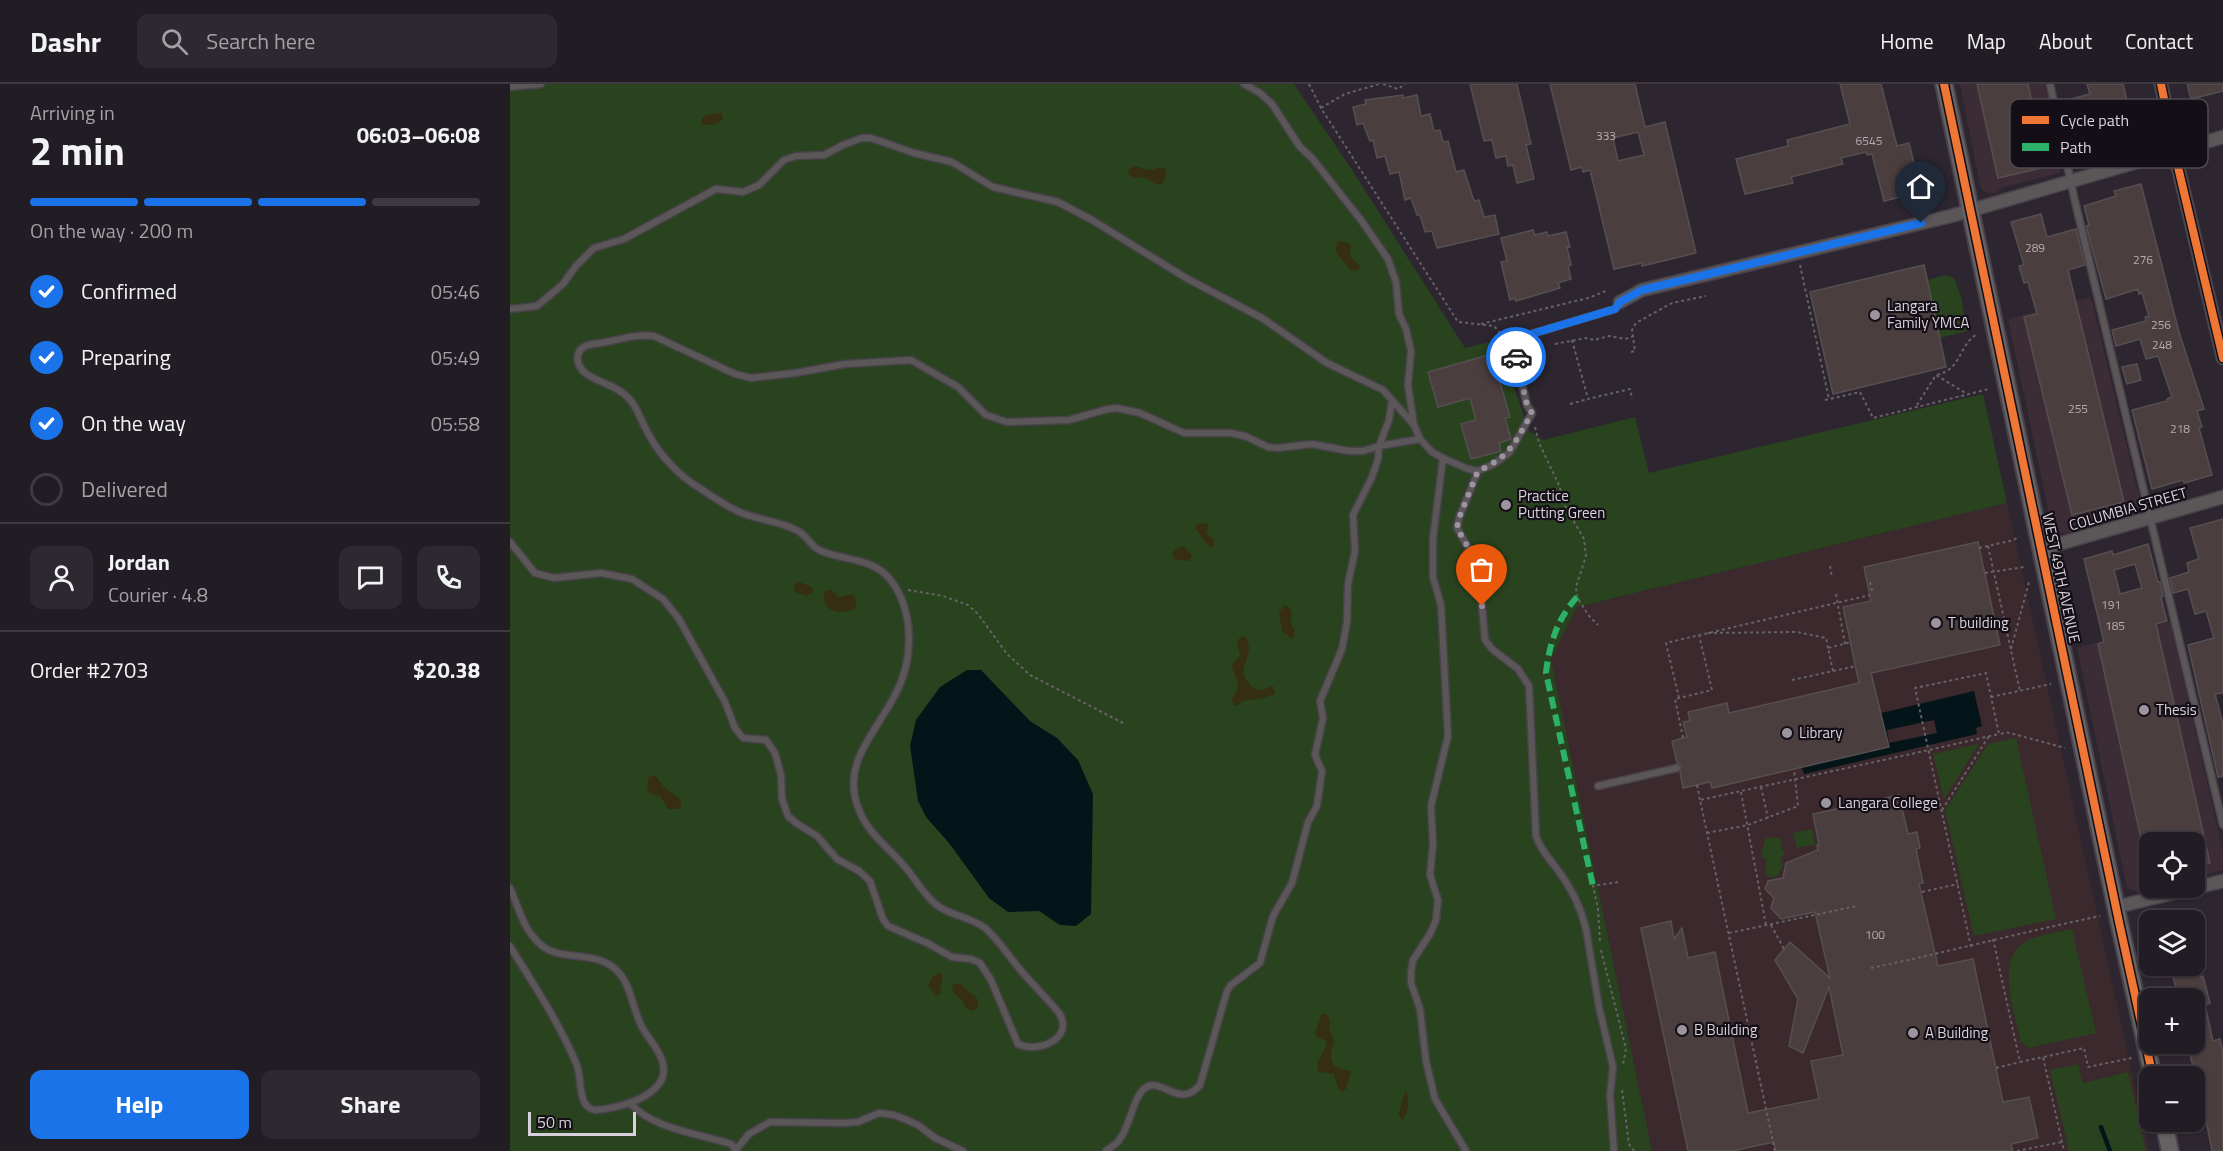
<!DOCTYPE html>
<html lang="en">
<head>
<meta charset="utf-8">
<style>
	:root { --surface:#221c24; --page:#2e2931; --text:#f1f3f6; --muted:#a2a1a6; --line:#3f3a41; --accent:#1a73e8 }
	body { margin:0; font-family:"Titillium Web",sans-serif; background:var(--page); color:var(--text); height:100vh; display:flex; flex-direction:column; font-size:22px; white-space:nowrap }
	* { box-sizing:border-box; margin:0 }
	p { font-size:20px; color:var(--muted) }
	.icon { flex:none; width:33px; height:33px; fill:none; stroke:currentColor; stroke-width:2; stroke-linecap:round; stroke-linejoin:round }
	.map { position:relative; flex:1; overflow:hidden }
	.side { display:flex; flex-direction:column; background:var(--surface); width:510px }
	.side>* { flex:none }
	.buttons { position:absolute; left:1629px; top:748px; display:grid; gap:12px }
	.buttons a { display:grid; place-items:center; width:66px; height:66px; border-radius:12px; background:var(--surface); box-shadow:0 2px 4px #0004,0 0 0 2px var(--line); font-size:30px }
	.scale { position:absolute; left:18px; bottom:15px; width:108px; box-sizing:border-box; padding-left:6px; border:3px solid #d8d1dc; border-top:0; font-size:16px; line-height:21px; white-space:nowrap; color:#d8d1dc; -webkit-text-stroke:4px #140f16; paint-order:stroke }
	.pin { position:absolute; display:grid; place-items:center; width:51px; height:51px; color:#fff; margin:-62px -26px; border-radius:50% 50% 50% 0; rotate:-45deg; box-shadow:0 0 6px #0007 }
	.pin .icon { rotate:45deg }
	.courier { position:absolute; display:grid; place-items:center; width:60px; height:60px; margin:-30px; border:4px solid #1a73e8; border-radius:50%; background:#fff; color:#222; box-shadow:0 2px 8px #0007 }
	.summary em { font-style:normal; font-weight:700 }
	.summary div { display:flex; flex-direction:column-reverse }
	.summary { display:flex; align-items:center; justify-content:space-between; height:102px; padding:0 30px }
	h1 { font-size:39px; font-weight:700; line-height:45px }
	.bar { display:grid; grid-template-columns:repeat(4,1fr); gap:9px 6px; align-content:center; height:72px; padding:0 30px }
	.bar i { height:8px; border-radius:4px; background:var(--line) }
	.bar .selected { background:var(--accent) }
	.bar p { grid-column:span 4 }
	.line { display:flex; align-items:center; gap:15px; padding:0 30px; border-top:2px solid var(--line) }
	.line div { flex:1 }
	.round { display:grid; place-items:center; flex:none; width:63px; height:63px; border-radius:12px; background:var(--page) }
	ol { padding:0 30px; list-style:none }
	li { display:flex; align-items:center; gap:18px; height:66px }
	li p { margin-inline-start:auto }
	li .icon { padding:6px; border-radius:50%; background:var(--accent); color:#fff; stroke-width:4 }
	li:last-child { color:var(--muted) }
	li i { width:33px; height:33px; border:3px solid var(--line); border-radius:50% }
	.cta { display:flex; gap:12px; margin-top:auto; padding:12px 30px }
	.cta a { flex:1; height:69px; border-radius:12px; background:var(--accent); color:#fff; font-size:24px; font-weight:700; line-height:69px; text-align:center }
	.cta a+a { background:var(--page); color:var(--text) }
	header { display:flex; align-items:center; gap:36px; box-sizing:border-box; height:84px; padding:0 30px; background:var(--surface); border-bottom:2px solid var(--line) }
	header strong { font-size:28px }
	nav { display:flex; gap:33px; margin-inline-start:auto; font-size:21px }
	.search { width:420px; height:54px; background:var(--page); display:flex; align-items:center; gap:15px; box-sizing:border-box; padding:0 21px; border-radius:12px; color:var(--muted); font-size:22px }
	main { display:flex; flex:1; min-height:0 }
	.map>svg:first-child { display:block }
	.commercial { fill:#3b2c36 }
	.education { fill:#3b292d }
	.green { fill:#2a431f }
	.sand { fill:#362e13 }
	.water { fill:#041519; fill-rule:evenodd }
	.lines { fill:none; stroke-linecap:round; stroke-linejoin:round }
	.stream { stroke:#041519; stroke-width:4.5 }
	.building { fill:#4b3e3e; stroke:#564f51; stroke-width:1.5; fill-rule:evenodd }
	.lane-casing { stroke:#48424b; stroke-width:9 }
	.street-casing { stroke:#48424b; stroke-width:15 }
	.secondary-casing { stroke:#48424b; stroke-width:20 }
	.path { stroke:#666265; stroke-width:2; stroke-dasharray:3 3; stroke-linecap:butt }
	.lane { stroke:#5b5658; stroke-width:6 }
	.street { stroke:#5b5658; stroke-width:12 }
	.secondary { stroke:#666162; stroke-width:16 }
	.quiet { stroke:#2db169; stroke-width:6; stroke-dasharray:12 6; stroke-linecap:butt }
	.cycleway-casing { stroke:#140f16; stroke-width:11 }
	.cycleway { stroke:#f07635; stroke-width:8 }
	.done { stroke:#9c95a0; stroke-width:6; stroke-dasharray:0 10.8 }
	.route { stroke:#1a73e8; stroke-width:8 }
	.poi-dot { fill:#9c95a0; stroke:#140f16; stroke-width:2 }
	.labels { text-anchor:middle; stroke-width:4.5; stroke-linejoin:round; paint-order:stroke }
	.number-label { font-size:12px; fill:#b5acb4 }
	.poi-label { font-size:15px; fill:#d8d1dc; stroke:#140f16; text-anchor:start }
	.street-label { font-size:15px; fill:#d8d1dc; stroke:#140f16 }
	.key { fill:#140f16; stroke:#4f4951; stroke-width:1.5 }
	.key-label { font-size:16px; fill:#d8d1dc }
</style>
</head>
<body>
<header>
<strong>Dashr</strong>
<div class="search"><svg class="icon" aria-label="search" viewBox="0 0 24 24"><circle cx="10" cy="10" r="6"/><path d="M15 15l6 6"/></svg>Search here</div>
<nav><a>Home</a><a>Map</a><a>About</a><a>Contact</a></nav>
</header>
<main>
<section class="side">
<div class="summary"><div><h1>2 min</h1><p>Arriving in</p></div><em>06:03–06:08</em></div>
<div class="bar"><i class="selected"></i><i class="selected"></i><i class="selected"></i><i></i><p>On the way · 200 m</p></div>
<ol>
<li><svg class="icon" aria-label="check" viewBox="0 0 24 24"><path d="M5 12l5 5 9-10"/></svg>Confirmed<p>05:46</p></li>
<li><svg class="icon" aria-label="check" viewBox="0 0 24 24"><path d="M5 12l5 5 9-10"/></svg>Preparing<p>05:49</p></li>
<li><svg class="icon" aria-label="check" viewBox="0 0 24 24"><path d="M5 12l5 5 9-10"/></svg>On the way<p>05:58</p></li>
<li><i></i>Delivered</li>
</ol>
<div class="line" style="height:108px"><a class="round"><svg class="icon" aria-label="person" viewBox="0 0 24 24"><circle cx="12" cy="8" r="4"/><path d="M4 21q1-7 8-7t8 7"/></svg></a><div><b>Jordan</b><p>Courier · 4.8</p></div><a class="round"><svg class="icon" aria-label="chat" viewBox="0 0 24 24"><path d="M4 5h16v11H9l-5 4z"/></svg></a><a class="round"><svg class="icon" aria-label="phone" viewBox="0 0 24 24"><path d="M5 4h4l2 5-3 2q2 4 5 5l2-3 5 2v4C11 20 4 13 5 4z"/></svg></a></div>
<div class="line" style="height:78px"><div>Order #2703</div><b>$20.38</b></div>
<div class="cta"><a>Help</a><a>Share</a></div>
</section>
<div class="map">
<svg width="1713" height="1067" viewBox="0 0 1713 1067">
	<rect width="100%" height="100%" fill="#2d2630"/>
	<!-- commercial -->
	<path class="commercial" d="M1450 0H1535L1551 79 1550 89 1491 104 1487 109H1477L1473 106 1470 101Z
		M1581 213 1631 422 1630 430 1569 448 1554 449 1548 448 1541 439 1498 235Z
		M1660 538 1713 768V786L1685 794 1684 759H1640V804H1643L1627 808 1618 804 1616 799 1567 564Z"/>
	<!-- education -->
	<path class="education" d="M1497 419 1639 1067H1142L1041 575 1067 523Z"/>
	<!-- green -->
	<path class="green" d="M0 0H784L844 89 955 264 988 256 1019 347 1033 356 1125 333 1139 389 1473 310 1497 419 1067 523 1041 575 1142 1067H0Z
		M1436 191 1444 194 1451 212 1457 247 1430 254 1417 196Z
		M1506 654 1546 835 1464 852 1435 726 1478 660Z
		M1469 660 1434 715 1423 670Z
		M1302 745 1305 760 1287 764 1283 749Z
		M1258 753 1268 754 1271 756V765L1274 767V771L1270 777 1273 781 1268 791 1264 793H1258L1255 789 1257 776 1251 772 1255 756Z
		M1562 845 1586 949 1519 964 1511 958C1505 928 1482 871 1521 855 1533 850 1549 848 1562 845Z
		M1568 980 1573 999 1618 988 1636 1067H1559L1540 986Z"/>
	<!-- sand -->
	<path class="sand" d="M211 29 213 34C208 42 200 42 192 40L191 35 196 31Z
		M624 82 640 86 652 83 656 86 654 98 648 101 633 93 624 94 620 91 618 86Z
		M829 157 838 159 841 162 840 172 850 182 847 187 840 186 827 170 825 164Z
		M693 439 699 440 696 449 705 457 703 463H699L685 444 687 440Z
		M673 462 682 471 680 477 666 476 663 473V466Z
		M289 498 302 503 303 508 297 512 285 508 284 502 286 499Z
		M321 506 328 513 343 510 347 520 344 525C340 526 333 529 329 528 318 527 310 517 316 507Z
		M775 521C783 526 783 530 780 538 784 544 787 548 782 555L772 547 769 528Z
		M735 552C743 564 737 572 734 584 732 592 740 605 749 606 753 606 759 603 763 602L765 610 753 614 732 617 729 621 725 622 721 616 727 607 728 600 721 581 730 572 727 559 730 553Z
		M145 691 153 702 171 716V723L167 725H158L150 712C137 711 135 704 139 693Z
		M429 889 432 891C434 898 429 902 431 908L427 912 418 902 423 892Z
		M450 899C458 910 470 908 468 924L463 927 456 924 452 916 443 908 442 901Z
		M812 930H816L820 936 819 944 824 957C819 976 818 984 841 987L836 1005 832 1008 828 1004 824 990 809 988C803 978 816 968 817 957L807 953 805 949Z
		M895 1008 897 1009C900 1017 897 1029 893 1036L888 1031Z"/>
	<!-- water -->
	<path class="water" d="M457 586H471L520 637 547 654 568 676 583 710 581 830 566 842 550 841 529 827 498 828 479 814 439 759 416 733 408 717 400 662 406 636 430 603Z
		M1464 607 1472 642 1466 644 1467 650 1294 690 1292 683 1378 663 1371 629ZM1424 636 1427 649 1379 659 1377 646Z"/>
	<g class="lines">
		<!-- stream -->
		<path class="stream" d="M1591 1043 1600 1067"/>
	</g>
	<!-- building -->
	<path class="building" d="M960 0H1007L1021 60 1016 61 1024 95 1007 99 1003 81 998 82 996 72 986 74 982 56 974 57Z
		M1040 0H1125L1135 43 1155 38 1186 169 1132 182V179L1104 185 1080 86 1073 88 1072 83 1061 86ZM1128 48 1134 71 1108 77 1103 54Z
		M1330 0H1371L1387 62 1399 59 1411 108 1374 117 1362 70 1357 71 1356 68 1331 74 1333 80 1281 93 1283 99 1235 110 1226 75 1278 62 1277 56 1340 40Z
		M1467 0H1518L1536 83 1488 94Z
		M1577 0H1613L1626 54 1564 67 1557 32 1561 31 1557 16 1580 10Z
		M1677 0H1713V7L1681 15Z
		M893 11V14L907 11 911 32 920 30 924 47 930 46 933 58 938 57 946 88 954 86 964 117 969 116 974 133 985 131 989 150 927 164 922 147 915 148 910 131H907L901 114 895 116 889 88 880 90 875 72 867 74 863 56 860 57 853 39 847 41 843 23 856 20 855 16Z
		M1631 100 1669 248 1694 325 1687 327 1692 343 1689 344 1702 391 1674 399 1673 396 1642 405 1622 326 1657 317V315L1662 313 1648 272 1636 275 1630 255 1606 262 1602 246 1636 237 1635 233 1639 232 1632 209 1629 210 1628 205 1596 215 1576 142 1579 141 1574 122 1606 112 1604 107Z
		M1531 130 1537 153 1566 145 1575 181 1558 186 1614 418 1562 431 1514 233 1527 230 1518 198 1514 199 1509 182 1514 181 1501 138Z
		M1023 146 1025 151 1037 148 1038 152 1056 148 1060 163H1057L1061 181 1058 182 1061 195 1048 199 1050 204 1006 217 1005 214 1000 216 991 178 997 177 991 154Z
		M1414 181 1436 283 1323 310 1300 208Z
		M982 270 1000 333 995 334 1001 355 989 359 991 367 961 375 951 340 966 336 960 314 928 323 918 288Z
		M1627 280 1631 296 1617 300 1612 283Z
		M1713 435V609L1705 610 1713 640V692L1708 693 1678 561 1704 554 1696 527 1685 530 1678 505 1663 509 1660 494 1679 488 1677 479 1689 475 1680 444Z
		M1468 458 1490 561 1361 589 1379 663 1202 704 1200 698 1173 704 1170 688 1172 682 1167 679 1162 657 1177 653 1173 638 1180 637 1178 628 1217 619 1219 629 1349 599 1333 523 1361 517 1354 483Z
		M1638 460 1648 498H1650L1653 512 1651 513 1652 518 1657 537 1646 540 1700 779 1684 782V759H1632L1588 560 1594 558 1574 475 1602 467 1603 471ZM1625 480 1632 504 1610 510 1604 486Z
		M1389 711 1398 750 1407 748 1410 764 1406 765 1413 799 1409 800 1428 882 1463 875 1493 1018 1519 1013 1528 1054 1501 1060 1503 1067H1266L1264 1058 1222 1067H1178L1131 844 1161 837 1164 855 1172 844 1178 874 1205 868 1238 1029 1309 1015 1301 977 1333 971 1319 903 1293 969 1279 962 1288 915 1265 876 1280 858 1320 894 1305 828 1271 835 1261 824 1264 814 1255 805 1258 797 1273 794 1276 779 1308 766 1307 761H1309L1303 730Z
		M1659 882H1688L1691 893 1693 892 1700 919 1695 921 1703 957 1710 955 1713 969V1067H1702L1694 1025 1678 963 1684 961V915H1670Z"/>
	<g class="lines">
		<!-- lane casing -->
		<g class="lane-casing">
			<path id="lane" d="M734 0 750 9 762 20 790 63 802 74 851 136 878 175 886 198 889 230 896 245 901 267 898 301 904 341 910 355 922 368 933 374 958 385 968 387 984 380 1000 368 1022 329 1017 321 1004 267 1009 259 1018 251 1105 225 1110 218
				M1540 0 1564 113 1713 741
				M0 3 31 0
				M0 225 27 222 53 200 66 182 84 164 114 155 206 105 233 108 249 101 274 76 286 72 314 71 333 61 352 54H361L404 69 442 78 483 103 548 118 582 136 676 194 752 234 817 279 873 306 904 341
				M933 374 923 454V493L931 521 938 652 921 722 923 760 920 791 928 816 926 836 920 850 903 876 901 888V899L910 925 916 977 925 1015 956 1067
				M968 387 949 434 947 444 959 465 969 488 975 556 982 565 1008 585 1019 602 1026 752C1031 766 1038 773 1047 785 1060 802 1071 824 1076 845L1089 923 1103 983 1100 1011 1104 1067
				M0 458 25 489 44 494 91 489 122 495 153 515 169 535 215 618 225 644 233 654 256 656 265 669 271 691 272 715 278 732 286 739 307 752 327 775 349 787 360 797 373 835 378 842 417 859 442 873 461 875 470 879 481 896 508 960C528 970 565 954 549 929 536 913 521 899 508 883 497 870 488 855 475 844 461 833 442 832 428 822 414 812 406 795 395 783 378 762 357 750 348 723 331 679 367 647 385 611 404 576 405 526 379 494 361 473 332 477 309 466 300 461 296 450 286 446 270 437 249 436 232 429 217 423 202 412 188 403 168 391 150 371 139 351 127 330 127 315 103 303 91 297 64 290 68 271 69 264 77 261 83 260 104 258 124 249 144 252L225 290 241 294 285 289 335 280 401 276 448 303 476 331 497 338 559 336 598 325 607 324 630 329 674 349H720L735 352 758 363 768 364 802 360 839 367H853L869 362 910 355
				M1088 702 1167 684
				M0 804C9 824 13 845 30 860 51 880 88 863 110 890 121 903 123 925 131 941 137 954 150 965 153 980 160 1012 107 1025 85 1026 66 1023 73 993 66 979 49 938 23 900 0 862
				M121 1020C143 1045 190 1050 221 1060L226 1065
				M225 1067 239 1050 260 1038 333 1039 348 1038 369 1029 384 1031 397 1036 408 1041 425 1054 453 1067
				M596 1067C601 1063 607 1060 610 1055 620 1042 623 1013 635 1004 652 992 669 1026 690 1001L717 907 721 901 750 879 763 832 782 799 798 738 807 722 812 687 805 671 813 634 810 617 832 565 837 538 838 500 845 467 843 431 862 393 868 375 869 362 879 336 882 317"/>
		</g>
		<!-- street casing -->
		<g class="street-casing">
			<path id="street" d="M1651 0 1668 83 1713 274
				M1110 218 1132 206 1441 132 1713 53
				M1531 465 1713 413
				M1606 823 1713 797"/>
		</g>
		<!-- secondary casing -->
		<g class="secondary-casing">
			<path id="secondary" d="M1434 0 1609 838 1643 993
				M1654 1038 1660 1067"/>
		</g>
		<!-- path -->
		<path class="path" d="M799 0 811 24 948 238 984 242 997 257
			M873 0 888 5 895 0
			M811 24 835 10 869 0
			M1290 181 1319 315
			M971 240 1078 214 1096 207
			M1062 256 1078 315 1120 305 1122 315
			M1045 260 1076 254 1084 256 1099 252 1115 255 1122 253
			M1121 268 1125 267 1122 246 1126 239 1162 219 1196 212
			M1427 291C1453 284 1447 263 1467 250
			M1315 316 1350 308 1363 334 1479 305
			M1060 320 1078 315
			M1407 321 1426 291 1457 310
			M1025 343 1029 359 1049 401 1055 422 1074 455 1076 472 1066 503 1067 513 1079 532 1088 541
			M1478 462 1510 607
			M1469 464 1504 456 1509 452
			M1320 482 1322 494
			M1475 489 1514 483
			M1360 498 1363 510
			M398 506 433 512 458 521 468 530 497 570 520 591 613 639
			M1326 510 1335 560
			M1198 549 1287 548 1316 554 1318 564
			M1501 565 1519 498
			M1323 587 1318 564 1341 558
			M1282 596 1346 582
			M1481 613 1541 600
			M1169 614 1156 559 1360 511
			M1491 650 1496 648 1555 664
			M1173 654 1165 615 1202 606 1189 551
			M1187 701 1190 716
			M1251 703 1258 734
			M1231 708 1256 841
			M1432 726 1479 652
			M1197 749 1238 741 1288 722 1284 685
			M1412 808 1448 800
			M1261 841 1274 865
			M1219 849 1347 822
			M1483 855 1510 978 1533 973 1554 1067
			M1090 857 1088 825 1083 802 1108 798
			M1091 866 1116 965 1113 980
			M1361 884C1438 868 1513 848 1590 832
			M1534 973 1574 964 1578 983 1622 974
			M1486 984 1510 978
			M1112 1006 1119 1060 1124 1067
			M1265 1067 1190 716C1290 694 1390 673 1489 650L1476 589 1405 604 1461 863
			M1507 1067 1552 1058"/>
		<!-- lane -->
		<use href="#lane" class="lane"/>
		<!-- street -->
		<use href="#street" class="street"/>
		<!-- secondary -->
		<use href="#secondary" class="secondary"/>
		<!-- quiet -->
		<path class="quiet" d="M1067 513C1047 535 1039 561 1036 589L1083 802"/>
		<!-- cycleway casing -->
		<g class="cycleway-casing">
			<path id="cycleway" d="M1434 0 1609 838 1643 993
				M1651 0 1668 83 1713 274"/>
		</g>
		<!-- cycleway -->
		<use href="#cycleway" class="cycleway"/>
	</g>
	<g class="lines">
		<!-- done -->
		<path class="done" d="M972 522 969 488 959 465 947 444 949 434 968 387C1001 372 1005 358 1022 329L1017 321 1006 273"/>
		<!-- route -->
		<path class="route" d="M1006 273 1004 267 1009 259 1018 251 1105 225 1110 218 1132 206 1411 139"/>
	</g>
	<!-- markers -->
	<g class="poi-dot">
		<circle cx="1365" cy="231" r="6"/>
		<circle cx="996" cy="421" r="6"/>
		<circle cx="1426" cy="539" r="6"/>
		<circle cx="1634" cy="626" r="6"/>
		<circle cx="1277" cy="649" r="6"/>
		<circle cx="1316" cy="719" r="6"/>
		<circle cx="1172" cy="946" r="6"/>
		<circle cx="1403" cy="949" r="6"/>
	</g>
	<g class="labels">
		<!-- number labels -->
		<g class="number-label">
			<text x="1096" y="56">333</text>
			<text x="1359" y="61">6545</text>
			<text x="1525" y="168">289</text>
			<text x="1633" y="180">276</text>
			<text x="1651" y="245">256</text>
			<text x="1652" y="265">248</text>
			<text x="1568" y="329">255</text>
			<text x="1670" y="349">218</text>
			<text x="1601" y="525">191</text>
			<text x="1605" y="546">185</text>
			<text x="1365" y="855">100</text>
		</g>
		<!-- poi labels -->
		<g class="poi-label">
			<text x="1377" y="227">Langara<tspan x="1377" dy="17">Family YMCA</tspan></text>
			<text x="1008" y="417">Practice<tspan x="1008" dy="17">Putting Green</tspan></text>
			<text x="1438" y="544">T building</text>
			<text x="1646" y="631">Thesis</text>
			<text x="1289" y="654">Library</text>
			<text x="1328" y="724">Langara College</text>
			<text x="1184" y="951">B Building</text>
			<text x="1415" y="954">A Building</text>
		</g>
		<!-- street labels -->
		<g class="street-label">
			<text transform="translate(1618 425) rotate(-16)" y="5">COLUMBIA STREET</text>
			<text transform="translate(1551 494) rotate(78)" y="5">WEST 49TH AVENUE</text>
		</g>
	</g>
	<!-- legend -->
	<rect x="1500" y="15" width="198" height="69" rx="9" class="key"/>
	<rect x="1512" y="32" width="27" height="8" fill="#f07635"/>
	<rect x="1512" y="59" width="27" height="8" fill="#2db169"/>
	<g class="key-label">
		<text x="1550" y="42">Cycle path</text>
		<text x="1550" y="69">Path</text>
	</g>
</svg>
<div class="buttons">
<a><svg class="icon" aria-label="locate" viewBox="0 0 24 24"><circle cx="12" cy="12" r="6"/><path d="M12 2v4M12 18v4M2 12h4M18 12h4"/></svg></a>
<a><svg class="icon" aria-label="layers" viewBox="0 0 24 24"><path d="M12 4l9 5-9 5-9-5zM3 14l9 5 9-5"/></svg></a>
<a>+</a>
<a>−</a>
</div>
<div class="scale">50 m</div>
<div class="pin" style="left:972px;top:522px;background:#ea580c"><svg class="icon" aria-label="bag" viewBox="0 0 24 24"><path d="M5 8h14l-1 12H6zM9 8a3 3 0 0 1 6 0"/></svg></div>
<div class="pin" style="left:1411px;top:139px;background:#1f2937"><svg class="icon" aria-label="home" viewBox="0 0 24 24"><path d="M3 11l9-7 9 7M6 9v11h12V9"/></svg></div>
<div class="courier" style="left:1006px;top:273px"><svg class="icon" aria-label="car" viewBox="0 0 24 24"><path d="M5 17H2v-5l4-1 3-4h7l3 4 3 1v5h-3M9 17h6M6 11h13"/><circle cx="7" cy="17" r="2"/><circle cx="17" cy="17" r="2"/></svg></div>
</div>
</main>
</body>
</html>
